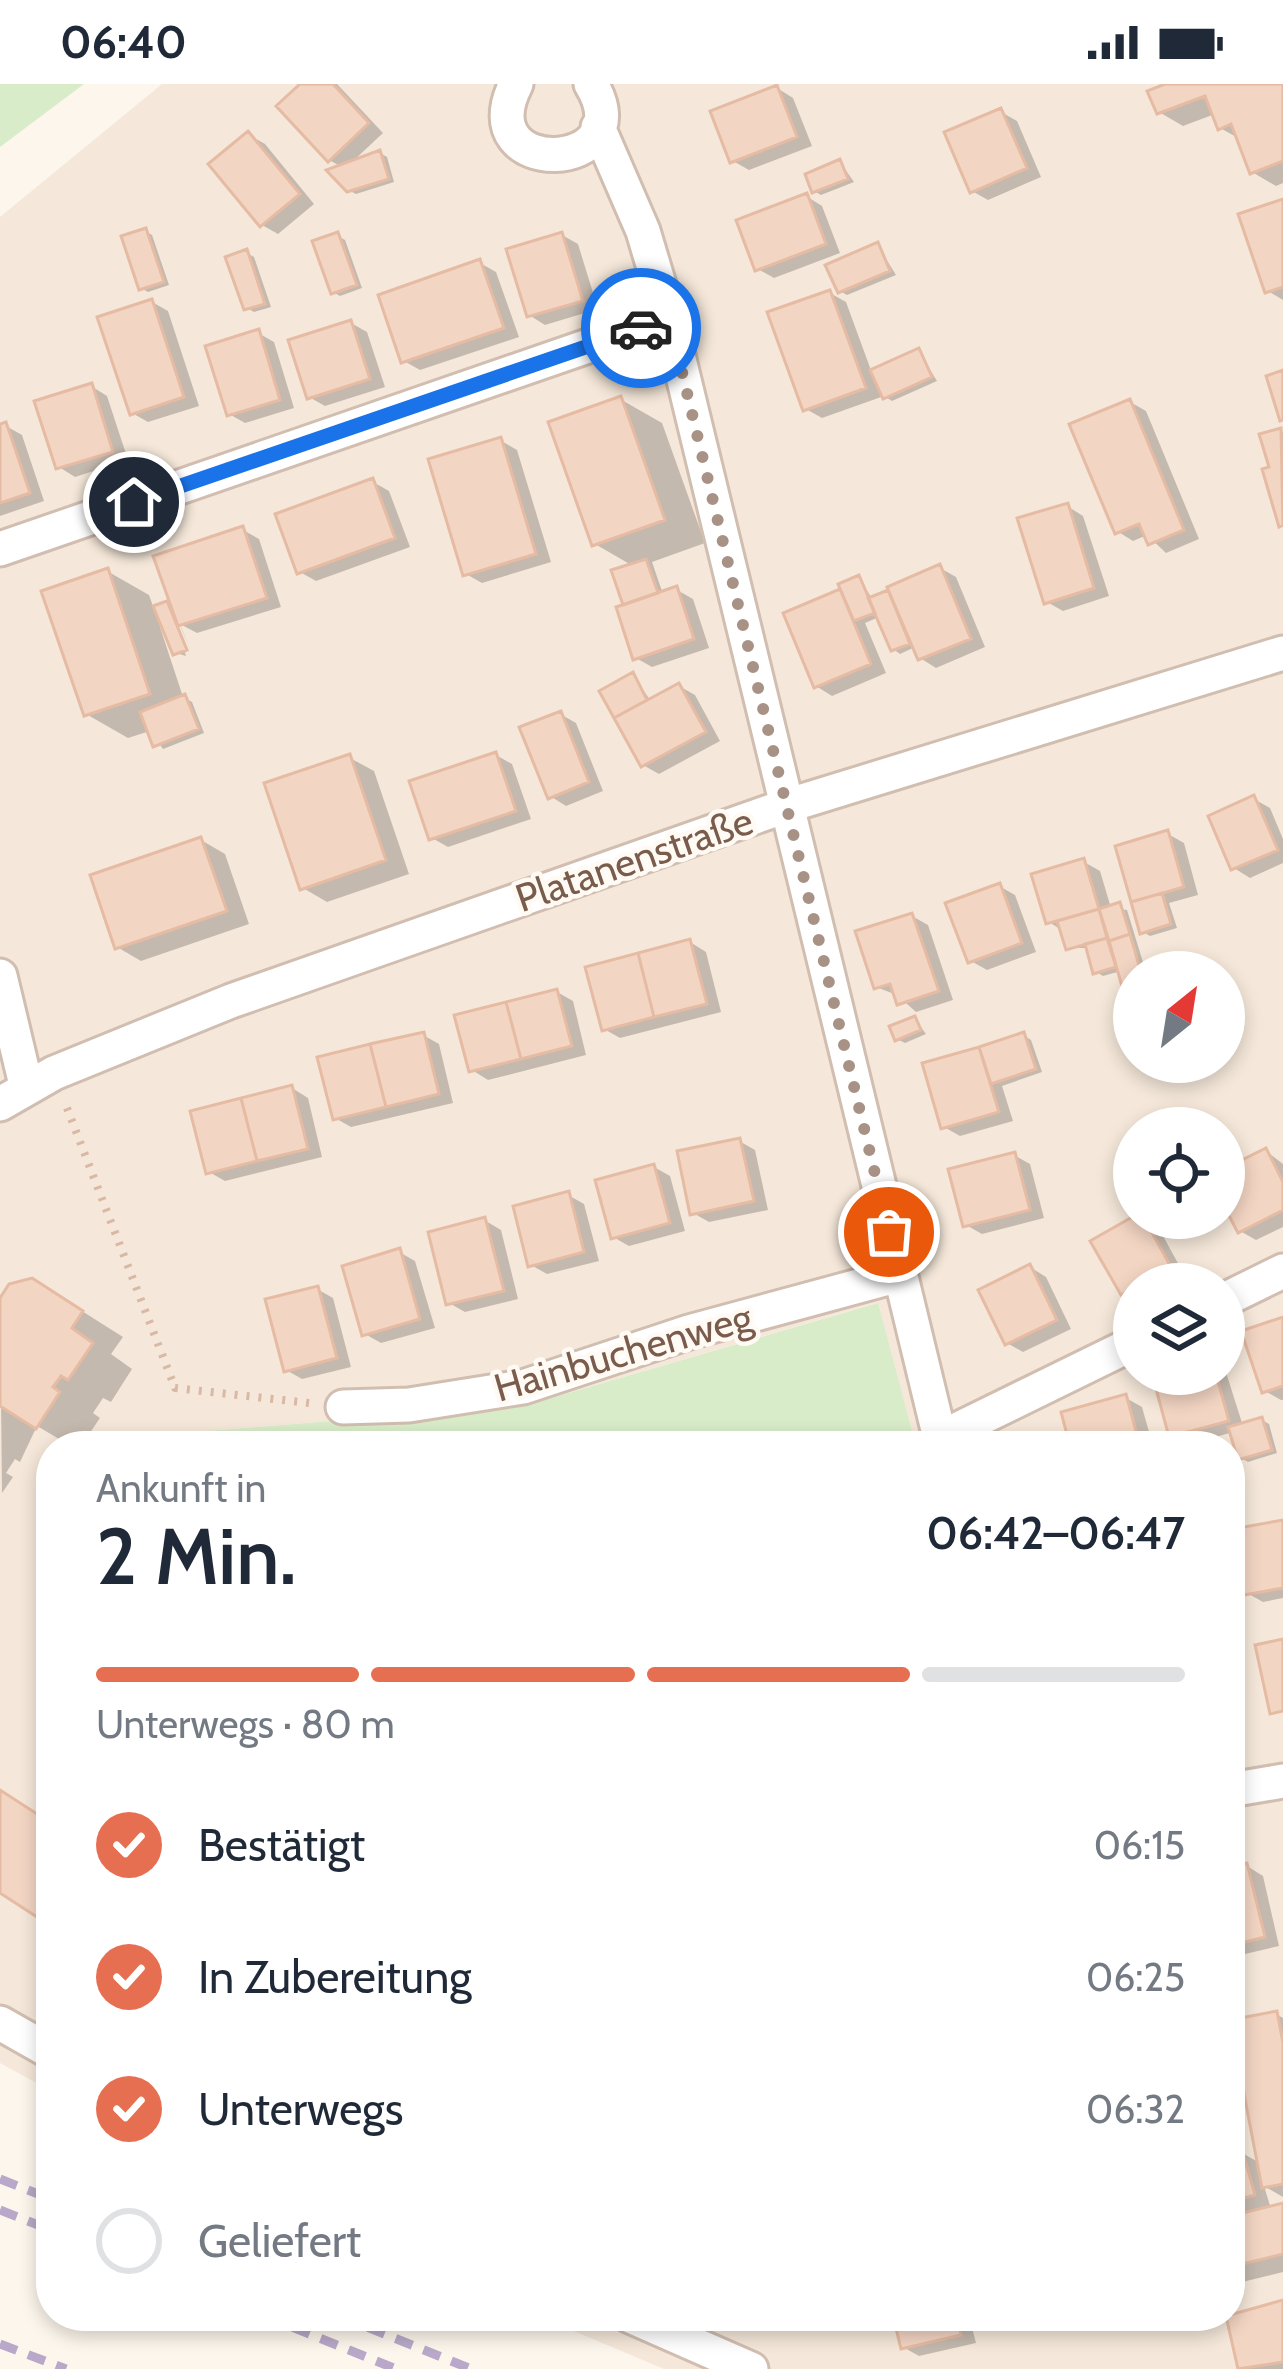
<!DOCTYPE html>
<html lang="de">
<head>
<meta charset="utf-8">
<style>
	:root { --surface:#fff; --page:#f2f2f3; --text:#1f2937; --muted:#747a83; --line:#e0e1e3; --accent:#e76f51 }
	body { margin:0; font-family:Cabin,sans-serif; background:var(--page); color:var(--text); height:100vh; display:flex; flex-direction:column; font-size:45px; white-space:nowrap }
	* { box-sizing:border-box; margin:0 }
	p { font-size:39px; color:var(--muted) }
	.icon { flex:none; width:66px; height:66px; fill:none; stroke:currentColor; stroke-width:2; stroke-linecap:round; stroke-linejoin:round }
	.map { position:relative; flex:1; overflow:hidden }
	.drawer { position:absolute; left:36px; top:1347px; width:1209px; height:900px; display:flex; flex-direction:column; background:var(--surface); border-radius:48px; box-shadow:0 6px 18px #0003 }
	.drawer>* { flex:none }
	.needle { width:78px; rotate:30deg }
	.controls { position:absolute; left:1113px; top:867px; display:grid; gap:24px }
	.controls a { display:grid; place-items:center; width:132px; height:132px; border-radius:50%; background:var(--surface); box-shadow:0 6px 18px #0003; font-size:60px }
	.pin { position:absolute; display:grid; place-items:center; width:102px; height:102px; color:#fff; margin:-51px; border:6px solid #fff; border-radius:50%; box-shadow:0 3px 12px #0007 }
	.courier { position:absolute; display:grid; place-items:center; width:120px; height:120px; margin:-60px; border:9px solid #1a73e8; border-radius:50%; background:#fff; color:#222; box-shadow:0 3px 15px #0007 }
	.head em { font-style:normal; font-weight:600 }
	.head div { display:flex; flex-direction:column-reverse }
	.head { display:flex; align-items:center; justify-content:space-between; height:204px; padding:0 60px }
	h1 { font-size:78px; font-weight:600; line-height:90px }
	.bar { display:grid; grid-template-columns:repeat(4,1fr); gap:18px 12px; align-content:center; height:144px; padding:0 60px }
	.bar i { height:15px; border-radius:9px; background:var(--line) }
	.bar .selected { background:var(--accent) }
	.bar p { grid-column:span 4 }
	ol { padding:0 60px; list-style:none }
	li { display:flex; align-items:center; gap:36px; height:132px }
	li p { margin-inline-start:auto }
	li .icon { padding:12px; border-radius:50%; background:var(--accent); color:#fff; stroke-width:4 }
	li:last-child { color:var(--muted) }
	li i { width:66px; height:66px; border:6px solid var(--line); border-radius:50% }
	.status { display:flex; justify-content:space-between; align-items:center; height:84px; padding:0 60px; background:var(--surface); direction:ltr }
	.status svg { height:33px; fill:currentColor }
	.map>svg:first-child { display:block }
	.residential { fill:#f5e8da; fill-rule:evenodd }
	.green { fill:#d8ecc9 }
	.shadow { fill:#0003 }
	.building { fill:#f3d5c3; stroke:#e6bba3; stroke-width:3 }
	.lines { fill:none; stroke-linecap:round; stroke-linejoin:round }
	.street-casing { stroke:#d1beb0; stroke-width:39 }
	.path { stroke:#d9b8a5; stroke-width:8; stroke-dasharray:3 9; stroke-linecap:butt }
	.street { stroke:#fff; stroke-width:33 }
	.rail { stroke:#b9a8c9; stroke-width:9; stroke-dasharray:18 12; stroke-linecap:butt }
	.done { stroke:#a89285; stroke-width:12; stroke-dasharray:0 21.6 }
	.route { stroke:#1a73e8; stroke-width:15 }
	.labels { text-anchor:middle; stroke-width:9; stroke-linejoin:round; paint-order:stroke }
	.street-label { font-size:39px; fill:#7a5c4d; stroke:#fffaf3 }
</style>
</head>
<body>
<div class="status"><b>06:40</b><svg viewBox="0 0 49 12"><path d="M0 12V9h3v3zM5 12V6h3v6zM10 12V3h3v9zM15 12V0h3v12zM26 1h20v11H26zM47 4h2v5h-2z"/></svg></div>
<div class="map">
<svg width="1283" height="2285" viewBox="0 0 1283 2285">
	<rect width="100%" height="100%" fill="#fdf6ec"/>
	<!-- residential -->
	<path class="residential" d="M162 0H1283V2285H664L538 2232H1230V1362H916L877 1219 527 1321 159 1351 161 1362H51V2007L0 1979V133ZM1134 888H1224V978H1134ZM1134 1044H1224V1134H1134ZM1134 1200H1224V1290H1134Z"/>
	<!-- green -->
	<path class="green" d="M0 0H84L0 63Z
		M878 1219 916 1362H161L158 1351 527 1321Z"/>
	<!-- shadow -->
	<path class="shadow" d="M305 0H337L383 49 351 79 380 69 387 73 394 98 356 110 348 106 342 83 329 76Z
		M1173 0H1283V99L1276 102 1252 88 1240 55 1220 44 1215 30 1183 42 1159 28Z
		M777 4 793 14 812 62 749 86 733 77Z
		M1001 28 1017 37 1041 93 988 116 972 107Z
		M249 51 265 60 314 120 278 150 262 141Z
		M840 78 854 98 821 111 814 107Z
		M806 112 822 122 840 169 774 194 758 185Z
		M1283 118V216L1268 207Z
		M145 147 152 151 169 201 148 208 141 204Z
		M562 151 578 160 598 225 545 241 529 231Z
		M338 152 345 156 362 204 340 212 333 208Z
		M878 162 896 191 847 211 840 207Z
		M247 169 254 173 271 223 254 228 247 224Z
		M480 179 496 188 519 253 420 286 404 277Z
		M830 209 846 218 872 289 919 268 937 297 892 317 884 312 822 334 806 325Z
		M152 218 168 227 199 322 148 338 132 329Z
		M351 239 367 248 385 303 325 322 309 313Z
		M258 249 274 258 294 324 245 339 229 330Z
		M91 302 107 312 128 376 75 393 59 383Z
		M620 315 662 339 705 459 652 478 663 510 677 506 693 515 709 564 652 583 636 574 633 482 595 460Z
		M1130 318 1146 327 1199 455 1166 469 1147 451 1133 457 1117 447Z
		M6 342 22 351 44 417 0 432V344Z
		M1281 347 1283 348V441L1272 385Z
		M500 356 517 366 551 478 482 499 466 490Z
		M373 398 389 407 410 463 316 497 300 488Z
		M1067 422 1083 432 1109 512 1063 527 1047 518Z
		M243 446 259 455 281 523 197 549 180 540 192 570 173 524Z
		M940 484 956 493 985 563 936 584 920 574 915 563 900 570 893 565 879 533 865 539 886 589 832 612 816 602 840 509 847 513 859 494 873 516Z
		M107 487 149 511 154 525 167 520 169 522 186 572 176 569 164 541 160 543 183 613 192 618 204 649 163 665 150 647 128 654 86 630Z
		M633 592 651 617 679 602 695 611 720 657 659 690 643 681 603 608Z
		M560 630 576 639 603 707 566 722 550 712Z
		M496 671 512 680 531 735 448 763 432 754Z
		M350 674 374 687 409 790 327 818 303 804Z
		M1254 715 1270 724 1283 755V779L1250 794 1234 784Z
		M1168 750 1184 759 1198 811 1169 819 1177 844 1150 852 1143 848Z
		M201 756 225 770 249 840 141 877 117 863Z
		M1084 778 1100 787 1111 824 1127 826 1146 888H1134V908L1126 904 1121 887 1103 892 1096 888 1089 864H1068L1063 847 1049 838Z
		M999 802 1015 811 1036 868 987 886 971 877Z
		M912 832 928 841 953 916 916 928 897 911 876 903Z
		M690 858 706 868 721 928 620 954 604 945Z
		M557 908 573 917 586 971 488 996 472 986Z
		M915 935 926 950 905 959 897 955Z
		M423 951 439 960 453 1019 351 1043 335 1034Z
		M1023 951 1031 956 1042 988 1002 1002 1013 1037 960 1052 944 1043 980 966Z
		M292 1004 308 1014 322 1073 225 1097 209 1088Z
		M739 1057 755 1066 768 1126 709 1138 693 1129Z
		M1266 1067 1283 1080V1143L1256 1156 1240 1147 1224 1115V1088Z
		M1014 1071 1030 1080 1044 1134 982 1150 966 1141Z
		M654 1083 670 1092 685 1147 629 1162 613 1153Z
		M568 1111 584 1120 599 1177 547 1190 531 1181Z
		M1137 1134 1157 1141 1185 1192 1171 1200H1134V1214L1123 1208Z
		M484 1136 501 1146 518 1215 465 1228 449 1219Z
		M399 1168 415 1177 435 1244 381 1259 365 1250Z
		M1030 1183 1046 1193 1071 1245 1023 1268 1007 1259Z
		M317 1205 333 1214 351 1283 302 1295 286 1286Z
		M0 1220 74 1222 123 1253 111 1270 132 1285 111 1318 103 1314 93 1329 100 1334 81 1362H71L37 1342 20 1378 15 1375 6 1389 13 1393 2 1409Z
		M1283 1237V1316H1281L1265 1307Z
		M1224 1282 1243 1342 1262 1336 1269 1340 1277 1369 1248 1378 1241 1374 1233 1348 1188 1361 1172 1351 1155 1290H1224Z
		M1126 1314 1142 1323 1153 1362H1073Z
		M1283 1439V1514L1263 1518 1247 1509Z
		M1247 1782 1263 1792 1279 1862 1232 1873 1230 1786Z
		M1276 1930 1283 1934V2113L1264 2102 1271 2125 1283 2122V2188L1230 2201V2072L1242 2069 1260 2079Z
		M1283 2219V2285H1241L1230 2231Z
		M896 2232H969L976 2259 919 2272 903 2263Z"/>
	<!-- building -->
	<path class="building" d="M300 0H333L369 39 328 78 276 22Z
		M1165 0H1283V77L1250 90 1231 40 1218 46 1205 12 1157 30 1147 7Z
		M777 1 797 53 730 79 710 27Z
		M1001 24 1027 84 970 109 944 48Z
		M248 47 300 110 260 143 208 80Z
		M380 66 389 95 347 108 326 86Z
		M840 75 848 95 812 109 805 90Z
		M807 109 826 160 755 187 736 136Z
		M1283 115V203L1265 209 1238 130Z
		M146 144 164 198 139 206 121 152Z
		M338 148 357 201 331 210 312 157Z
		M562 148 583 217 527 233 506 165Z
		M878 158 890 187 838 209 825 181Z
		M247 165 265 220 244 226 225 173Z
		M480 175 504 244 401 279 378 211Z
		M830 206 866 304 803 327 767 228Z
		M152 215 184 313 130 331 97 233Z
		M351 236 370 295 307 315 288 256Z
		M259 245 280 316 227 332 205 262Z
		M919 264 932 293 883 315 870 286Z
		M1283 286V336L1280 337 1266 292Z
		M92 299 113 368 56 385 34 317Z
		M621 312 665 436 592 462 548 338Z
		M1130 315 1184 446 1148 461 1139 440 1115 450 1069 340Z
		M6 338 30 409 0 419V340Z
		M1281 344 1283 441 1279 443 1262 385 1269 383 1259 350Z
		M501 353 536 470 463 492 428 375Z
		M373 394 395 454 297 490 275 430Z
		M1068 419 1094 504 1044 520 1017 434Z
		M243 442 267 514 178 542 153 472Z
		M646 475 658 509 623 521 611 486Z
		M940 480 971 555 918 576 887 503Z
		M108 484 150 610 84 632 41 507Z
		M859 491 875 529 854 537 838 500Z
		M677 502 694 555 633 576 616 523Z
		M840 505 871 580 814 604 783 529Z
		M888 506 910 560 891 567 868 514Z
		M167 517 187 566 173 571 153 522Z
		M633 588 647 616 614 634 599 607Z
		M679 599 706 648 641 683 614 634Z
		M185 610 199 645 153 663 140 628Z
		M561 627 589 698 548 715 519 643Z
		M496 668 516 727 429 756 409 697Z
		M350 670 386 776 300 806 264 699Z
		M1254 711 1278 766 1231 786 1208 732Z
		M1168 746 1184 803 1131 818 1115 762Z
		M201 753 227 827 115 865 90 791Z
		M1084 774 1099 825 1046 840 1031 790Z
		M1000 799 1022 859 968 879 945 819Z
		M1162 809 1171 840 1140 850 1131 818Z
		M1120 818 1130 850 1109 857 1099 825Z
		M1099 825 1107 854 1066 866 1057 837Z
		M912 829 939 907 897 921 890 900 874 905 855 847Z
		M1130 850 1141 888H1134V903L1123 906 1109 857Z
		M1107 854 1116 883 1093 890 1085 860Z
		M690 855 707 920 654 933 638 869Z
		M638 869 654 933 602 947 585 883Z
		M557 905 572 962 521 975 506 918Z
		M506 918 521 975 469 988 454 931Z
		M915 932 921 946 895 957 889 942Z
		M424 948 439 1010 386 1023 370 960Z
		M1024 948 1036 985 991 1000 979 963Z
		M370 960 386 1023 333 1036 317 973Z
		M979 963 999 1028 941 1045 922 979Z
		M292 1001 308 1065 257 1077 241 1014Z
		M241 1014 257 1077 206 1090 190 1027Z
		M740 1054 754 1117 690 1131 677 1067Z
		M1266 1064 1283 1098V1126L1238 1149 1224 1122V1085Z
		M1015 1068 1030 1126 963 1143 948 1085Z
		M654 1080 670 1139 611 1155 595 1096Z
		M569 1107 584 1168 528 1183 513 1122Z
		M1134 1132 1144 1134 1171 1183 1121 1211 1090 1157Z
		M485 1133 504 1207 446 1221 428 1148Z
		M400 1164 420 1235 362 1252 342 1182Z
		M1030 1180 1057 1236 1005 1261 978 1206Z
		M32 1194 83 1227 72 1244 93 1259 68 1296 61 1292 53 1303 60 1308 36 1345 0 1322V1214L9 1200Z
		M318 1202 337 1274 284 1288 265 1215Z
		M1283 1233V1302L1262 1309 1241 1247Z
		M1152 1290H1216L1229 1337 1169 1353Z
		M1126 1310 1140 1362H1070L1061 1328Z
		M1262 1333 1272 1366 1238 1376 1228 1343Z
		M1283 1436V1504L1244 1511 1233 1445Z
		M1283 1555V1627L1270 1630 1255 1561Z
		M0 1706 51 1739V1837L40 1841 37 1833 0 1809Z
		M1247 1779 1265 1853 1230 1862V1783Z
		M1277 1927 1283 1959V2100L1262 2104 1230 1936Z
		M1242 2065 1255 2111 1230 2118V2069Z
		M1283 2119V2170L1230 2183V2132Z
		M1283 2216V2278L1238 2285 1226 2232Z
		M893 2232H957L961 2251 901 2265Z"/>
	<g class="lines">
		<!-- street casing -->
		<g class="street-casing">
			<path id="street" d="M516 0C466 98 646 90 591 0
				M598 43 643 147 669 234 940 1354 1134 1259
				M0 465 669 234
				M0 892 26 1001
				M0 1020 54 989 231 917 783 723 1283 569
				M1224 1216 1283 1187
				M343 1323 409 1321 523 1303 689 1248 899 1191
				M1230 1706 1283 1697
				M0 1939 51 1968
				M630 2232 751 2285"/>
		</g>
		<!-- path -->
		<path class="path" d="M67 1024 175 1304 309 1319"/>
		<!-- street -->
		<use href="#street" class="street"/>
		<!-- rail -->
		<path class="rail" d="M0 2095 51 2115
			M0 2126 51 2146
			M265 2232 396 2285
			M340 2232 471 2285
			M0 2260 66 2285"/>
	</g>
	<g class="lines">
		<!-- done -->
		<path class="done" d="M641 244 669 234 889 1148"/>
		<!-- route -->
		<path class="route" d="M134 418 641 244"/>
	</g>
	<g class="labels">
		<!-- street labels -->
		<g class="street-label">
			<text transform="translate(634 775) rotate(-19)" y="14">Platanenstraße</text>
			<text transform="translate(623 1268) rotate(-16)" y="14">Hainbuchenweg</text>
		</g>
	</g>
</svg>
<div class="controls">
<a><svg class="needle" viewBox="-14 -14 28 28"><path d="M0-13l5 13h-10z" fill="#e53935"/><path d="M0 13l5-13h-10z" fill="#747a83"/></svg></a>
<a><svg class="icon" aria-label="locate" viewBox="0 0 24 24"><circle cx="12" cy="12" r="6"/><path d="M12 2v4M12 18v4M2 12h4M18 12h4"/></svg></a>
<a><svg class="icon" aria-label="layers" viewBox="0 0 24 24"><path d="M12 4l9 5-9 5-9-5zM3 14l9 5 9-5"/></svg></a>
</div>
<div class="pin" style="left:889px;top:1148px;background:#ea580c"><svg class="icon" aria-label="bag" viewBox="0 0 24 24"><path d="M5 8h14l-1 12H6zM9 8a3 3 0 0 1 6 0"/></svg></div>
<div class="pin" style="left:134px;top:418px;background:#1f2937"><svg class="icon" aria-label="home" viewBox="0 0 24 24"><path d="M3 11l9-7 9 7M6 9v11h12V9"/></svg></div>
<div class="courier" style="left:641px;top:244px"><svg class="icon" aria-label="car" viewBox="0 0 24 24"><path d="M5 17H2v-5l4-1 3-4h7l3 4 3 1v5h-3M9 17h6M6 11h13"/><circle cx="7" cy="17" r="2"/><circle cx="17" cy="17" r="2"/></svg></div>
<section class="drawer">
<div class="head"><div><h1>2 Min.</h1><p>Ankunft in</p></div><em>06:42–06:47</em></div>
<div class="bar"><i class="selected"></i><i class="selected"></i><i class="selected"></i><i></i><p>Unterwegs · 80 m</p></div>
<ol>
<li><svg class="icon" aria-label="check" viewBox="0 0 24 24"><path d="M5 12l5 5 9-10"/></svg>Bestätigt<p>06:15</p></li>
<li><svg class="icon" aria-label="check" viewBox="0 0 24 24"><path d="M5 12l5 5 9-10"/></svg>In Zubereitung<p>06:25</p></li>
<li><svg class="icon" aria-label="check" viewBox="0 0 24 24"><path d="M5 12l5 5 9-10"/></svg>Unterwegs<p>06:32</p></li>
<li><i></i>Geliefert</li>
</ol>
</section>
</div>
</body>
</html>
